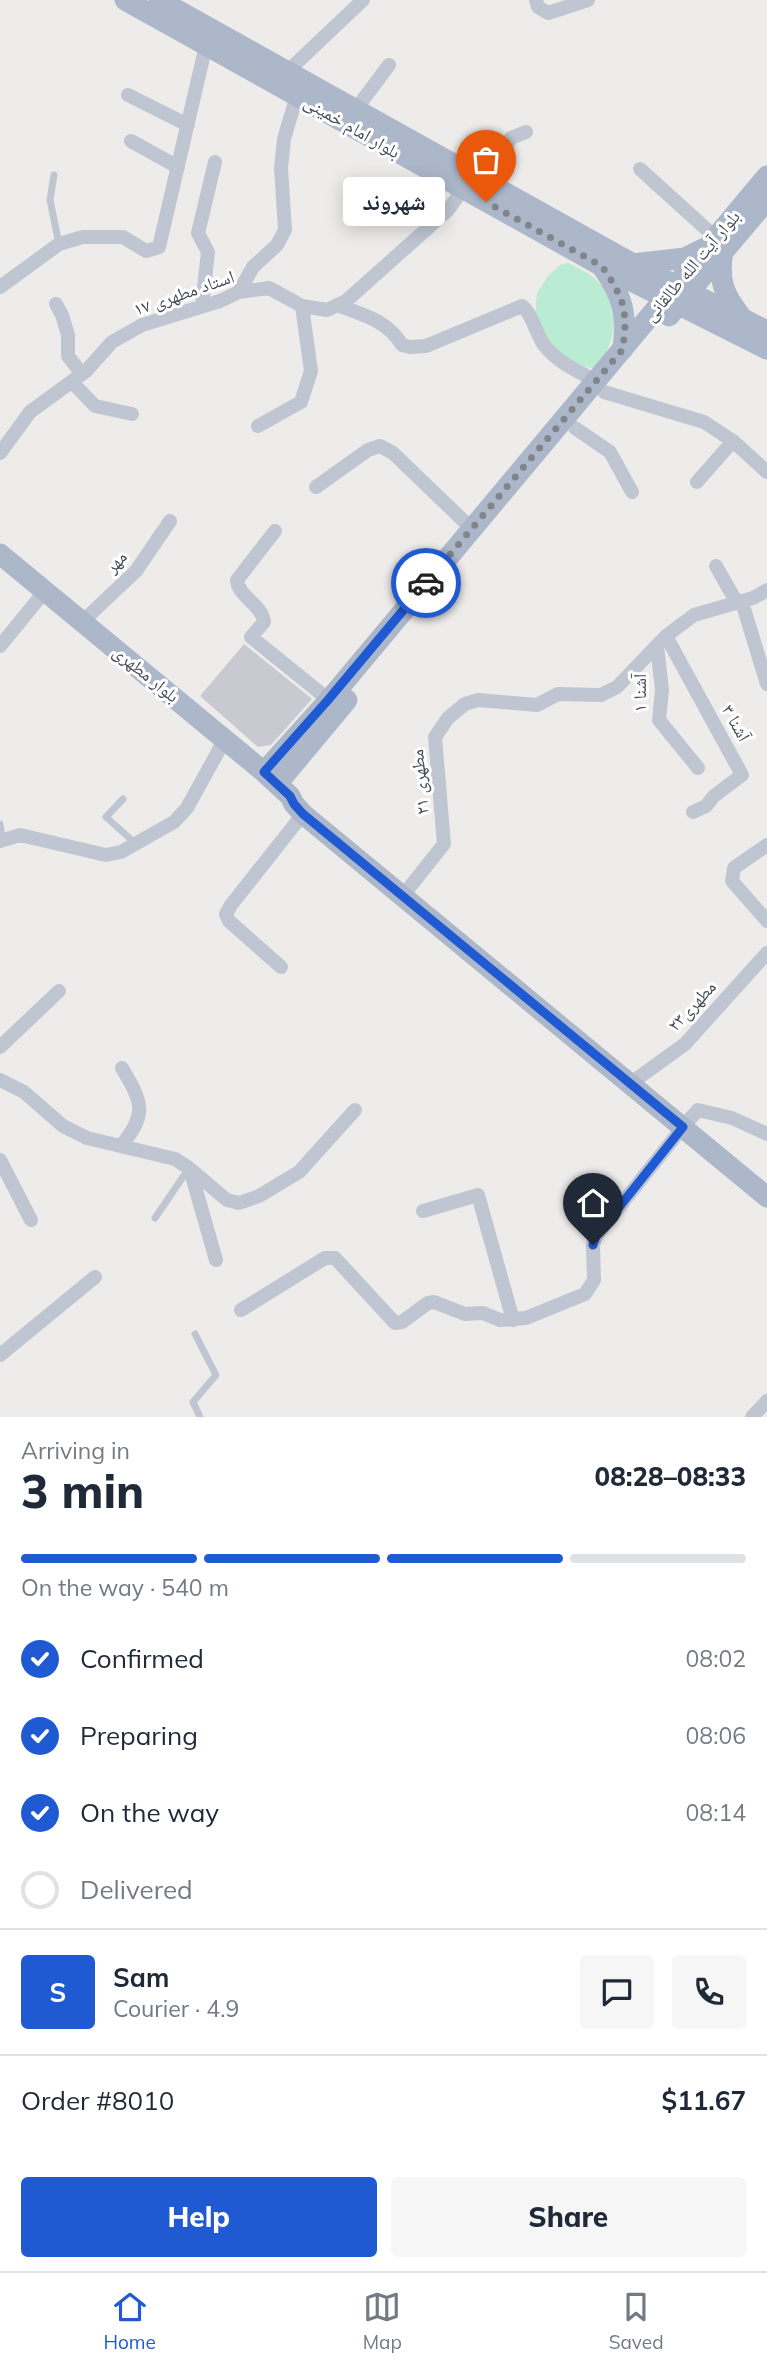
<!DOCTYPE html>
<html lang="en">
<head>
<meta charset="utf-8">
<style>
	:root { --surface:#fff; --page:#f6f6f7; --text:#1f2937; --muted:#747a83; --line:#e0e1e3; --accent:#205ad3 }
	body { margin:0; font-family:Mulish,"Noto Naskh Arabic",sans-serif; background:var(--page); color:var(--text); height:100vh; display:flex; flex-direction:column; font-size:26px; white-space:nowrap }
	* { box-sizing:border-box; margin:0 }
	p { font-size:23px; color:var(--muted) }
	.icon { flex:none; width:38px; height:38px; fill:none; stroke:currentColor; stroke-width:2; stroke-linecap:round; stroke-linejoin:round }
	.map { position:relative; height:1417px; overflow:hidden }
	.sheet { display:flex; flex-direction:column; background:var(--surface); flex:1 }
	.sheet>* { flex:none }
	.pin { position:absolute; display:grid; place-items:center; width:60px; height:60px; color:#fff; margin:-72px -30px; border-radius:50% 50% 50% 0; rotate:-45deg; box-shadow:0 0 7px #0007 }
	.pin .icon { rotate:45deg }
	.courier { position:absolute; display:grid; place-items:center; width:70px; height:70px; margin:-35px; border:5px solid #205ad3; border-radius:50%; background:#fff; color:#222; box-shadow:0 2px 9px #0007 }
	.bubble { position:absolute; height:49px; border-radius:7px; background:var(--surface); box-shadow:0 4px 18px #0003; font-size:23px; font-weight:800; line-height:49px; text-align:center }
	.overview em { font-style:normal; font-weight:800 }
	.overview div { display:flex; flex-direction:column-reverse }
	.overview { display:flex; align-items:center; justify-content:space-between; height:119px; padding:0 21px }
	h1 { font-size:46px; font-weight:800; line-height:52px }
	.bar { display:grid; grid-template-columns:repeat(4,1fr); gap:10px 7px; align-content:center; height:84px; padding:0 21px }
	.bar i { height:9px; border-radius:5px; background:var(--line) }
	.bar .on { background:var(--accent) }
	.bar p { grid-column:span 4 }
	.line { display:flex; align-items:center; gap:18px; padding:0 21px; border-top:2px solid var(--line) }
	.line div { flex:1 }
	.round { display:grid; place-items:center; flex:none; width:74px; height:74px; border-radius:7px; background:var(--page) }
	ol { padding:0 21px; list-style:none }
	li { display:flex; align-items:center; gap:21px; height:77px }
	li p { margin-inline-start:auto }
	li .icon { padding:7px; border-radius:50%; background:var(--accent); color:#fff; stroke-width:4 }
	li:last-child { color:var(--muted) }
	li i { width:38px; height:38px; border:4px solid var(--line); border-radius:50% }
	.action { display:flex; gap:14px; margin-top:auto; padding:14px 21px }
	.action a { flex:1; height:80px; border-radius:7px; background:var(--accent); color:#fff; font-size:28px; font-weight:800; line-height:80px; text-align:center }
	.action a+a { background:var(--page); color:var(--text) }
	.tabs { display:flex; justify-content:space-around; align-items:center; height:98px; border-top:2px solid var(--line); background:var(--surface); font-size:19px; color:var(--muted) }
	.tabs a { display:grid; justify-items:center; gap:4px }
	.tabs .on { color:var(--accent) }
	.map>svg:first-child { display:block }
	.green { fill:#baebd3 }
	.building { fill:#c9cad1 }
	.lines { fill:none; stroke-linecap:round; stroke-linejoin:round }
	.service { stroke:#bfc6d1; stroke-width:7 }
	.minor { stroke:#bfc6d1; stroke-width:14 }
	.primary { stroke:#acb7ca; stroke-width:21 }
	.done { stroke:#80858b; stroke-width:7; stroke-dasharray:0 12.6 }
	.route { stroke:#205ad3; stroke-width:9 }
	.labels { text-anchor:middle; stroke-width:6; stroke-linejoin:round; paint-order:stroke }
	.street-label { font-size:18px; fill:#454d58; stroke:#fff }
</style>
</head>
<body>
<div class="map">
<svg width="767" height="1417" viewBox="0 0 767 1417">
	<rect width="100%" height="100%" fill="#eeeceb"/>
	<!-- green -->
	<path class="green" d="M568 263C580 269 592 274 600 284 620 306 617 350 593 368L576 366 554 352 535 317 537 293 548 276 560 265Z"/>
	<!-- building -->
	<path class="building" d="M244 644 312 699 271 745 258 747 200 696Z"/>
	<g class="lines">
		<!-- service -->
		<path class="service" d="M54 175 50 200 59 244
			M123 799 106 817 135 843
			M0 824 2 839
			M155 1218 189 1168
			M195 1334 216 1375 193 1402 200 1417"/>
		<!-- minor -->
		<path class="minor" d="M536 0 538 7 548 13 588 0
			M288 71 363 0
			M128 95 188 125
			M356 109 389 65
			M131 141 178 167
			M640 169 715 237
			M484 182 511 138 526 132
			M0 287 59 244 83 237H123L146 251 159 247 206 45
			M239 292 253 267 277 245 285 230 281 168 284 139 297 95
			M56 304 62 315 68 335V356L82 374
			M337 305C363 315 387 320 402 345L410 347 426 346 522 306C532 313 536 334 544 345 557 362 577 371 596 381
			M202 306 208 252 198 233 215 162
			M72 382 95 406 132 414
			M604 392 704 422 733 441 767 472
			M258 426 301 402 311 371 302 306
			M575 428 610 452 632 492
			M0 453 30 412 86 371 112 342 142 325 220 301 239 292 269 288 302 306 327 310 346 301 448 210 463 189
			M697 482 733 441
			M316 487 368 450 380 446 393 453 472 529
			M275 531 237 580C238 597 262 604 264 622L251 637 329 700
			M716 566 737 603
			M742 602 767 684
			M82 622 136 571 170 521
			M666 636 742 775 714 796 706 806 693 812
			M0 646 45 591
			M657 646 662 690 659 720 698 768
			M0 841 20 835 106 855 121 852 174 822 187 808 225 739
			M767 845 734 868 732 881 767 921
			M409 888 444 844 435 737 448 718 465 704 478 700 537 705 558 694 601 695 617 687 666 636 694 615 753 598 767 590
			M281 967 229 921 226 914 231 905 303 814
			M0 1047 59 991
			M638 1078 685 1044 767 953
			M0 1080 24 1092 63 1126 87 1138 175 1159 189 1168 227 1200 239 1203 259 1196 299 1172 355 1110
			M688 1121 698 1110 732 1118 767 1134
			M121 1146C148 1113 142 1102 122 1068
			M0 1160 31 1220
			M190 1169 216 1260
			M423 1211 478 1195 513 1320
			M241 1310 325 1258H335L395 1323 402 1322 428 1303 434 1302 465 1314 483 1313 500 1320 526 1318 585 1294 594 1280 593 1245 596 1236 683 1127
			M0 1355 95 1277
			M752 1417 767 1401"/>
		<!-- primary -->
		<path class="primary" d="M125 0 602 266 767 349
			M159 0 633 264 767 331
			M723 250C718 281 723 294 743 319
			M633 264 685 258 703 249
			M603 268C623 297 627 313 623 349
			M669 316 767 200
			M0 554 264 772 290 796 294 804 303 814 767 1197
			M264 772 329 700 767 176
			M277 784 347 700"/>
	</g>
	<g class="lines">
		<!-- done -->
		<path class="done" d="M426 583 623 349 625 326 624 307 615 286 602 266 486 202"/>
		<!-- route -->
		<path class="route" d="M426 583 328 700 264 772 290 796 294 804 303 814 683 1127 596 1236 593 1245"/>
	</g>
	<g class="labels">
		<!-- street labels -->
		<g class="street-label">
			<text transform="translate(352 127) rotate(30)" y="6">بلوار امام خمینی</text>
			<text transform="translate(692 266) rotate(-50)" y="6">بلوار آیت الله طالقانی</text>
			<text transform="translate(184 293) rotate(-19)" y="6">استاد مطهری ۱۷</text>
			<text transform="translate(116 562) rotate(-48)" y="6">مهر</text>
			<text transform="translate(146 674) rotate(39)" y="6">بلوار مطهری</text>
			<text transform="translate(640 693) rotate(-90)" y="6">آشنا ۱</text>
			<text transform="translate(736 723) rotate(61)" y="6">آشنا ۳</text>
			<text transform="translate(420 782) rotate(-95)" y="6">مطهری ۲۱</text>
			<text transform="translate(692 1006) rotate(-47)" y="6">مطهری۲۳</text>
		</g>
	</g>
</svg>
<div class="pin" style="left:486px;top:202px;background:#ea580c"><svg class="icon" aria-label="bag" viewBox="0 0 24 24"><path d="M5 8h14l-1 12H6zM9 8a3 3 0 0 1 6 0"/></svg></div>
<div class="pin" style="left:593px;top:1245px;background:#1f2937"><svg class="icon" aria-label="home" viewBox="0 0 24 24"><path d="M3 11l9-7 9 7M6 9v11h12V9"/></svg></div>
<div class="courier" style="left:426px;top:583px"><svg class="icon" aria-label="car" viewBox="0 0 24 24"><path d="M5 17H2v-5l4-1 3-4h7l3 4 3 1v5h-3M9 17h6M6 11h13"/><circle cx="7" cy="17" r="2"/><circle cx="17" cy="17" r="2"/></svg></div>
<div class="bubble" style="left:343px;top:177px;width:102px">شهروند</div>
</div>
<section class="sheet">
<div class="overview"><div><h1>3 min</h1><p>Arriving in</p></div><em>08:28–08:33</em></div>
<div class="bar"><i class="on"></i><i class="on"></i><i class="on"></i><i></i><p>On the way · 540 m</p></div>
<ol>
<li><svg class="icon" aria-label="check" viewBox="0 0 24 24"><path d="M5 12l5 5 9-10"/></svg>Confirmed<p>08:02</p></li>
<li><svg class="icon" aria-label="check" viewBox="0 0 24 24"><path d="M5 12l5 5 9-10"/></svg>Preparing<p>08:06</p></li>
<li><svg class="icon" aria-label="check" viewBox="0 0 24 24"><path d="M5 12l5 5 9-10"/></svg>On the way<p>08:14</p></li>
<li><i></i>Delivered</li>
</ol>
<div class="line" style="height:126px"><b class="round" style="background:var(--accent);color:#fff">S</b><div><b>Sam</b><p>Courier · 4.9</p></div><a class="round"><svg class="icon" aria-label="chat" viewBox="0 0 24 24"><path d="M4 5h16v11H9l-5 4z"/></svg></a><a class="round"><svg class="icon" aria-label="phone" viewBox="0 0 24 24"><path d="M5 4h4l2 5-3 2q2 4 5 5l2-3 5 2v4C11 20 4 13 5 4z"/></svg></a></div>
<div class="line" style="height:91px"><div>Order #8010</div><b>$11.67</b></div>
<div class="action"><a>Help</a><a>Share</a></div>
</section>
<nav class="tabs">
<a class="on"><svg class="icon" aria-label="home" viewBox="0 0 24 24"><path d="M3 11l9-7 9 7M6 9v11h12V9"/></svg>Home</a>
<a><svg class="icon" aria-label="map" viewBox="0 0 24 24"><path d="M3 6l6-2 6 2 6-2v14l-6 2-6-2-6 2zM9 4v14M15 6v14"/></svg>Map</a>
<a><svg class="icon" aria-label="saved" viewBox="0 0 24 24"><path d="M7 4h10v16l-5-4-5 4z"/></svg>Saved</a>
</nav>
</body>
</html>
